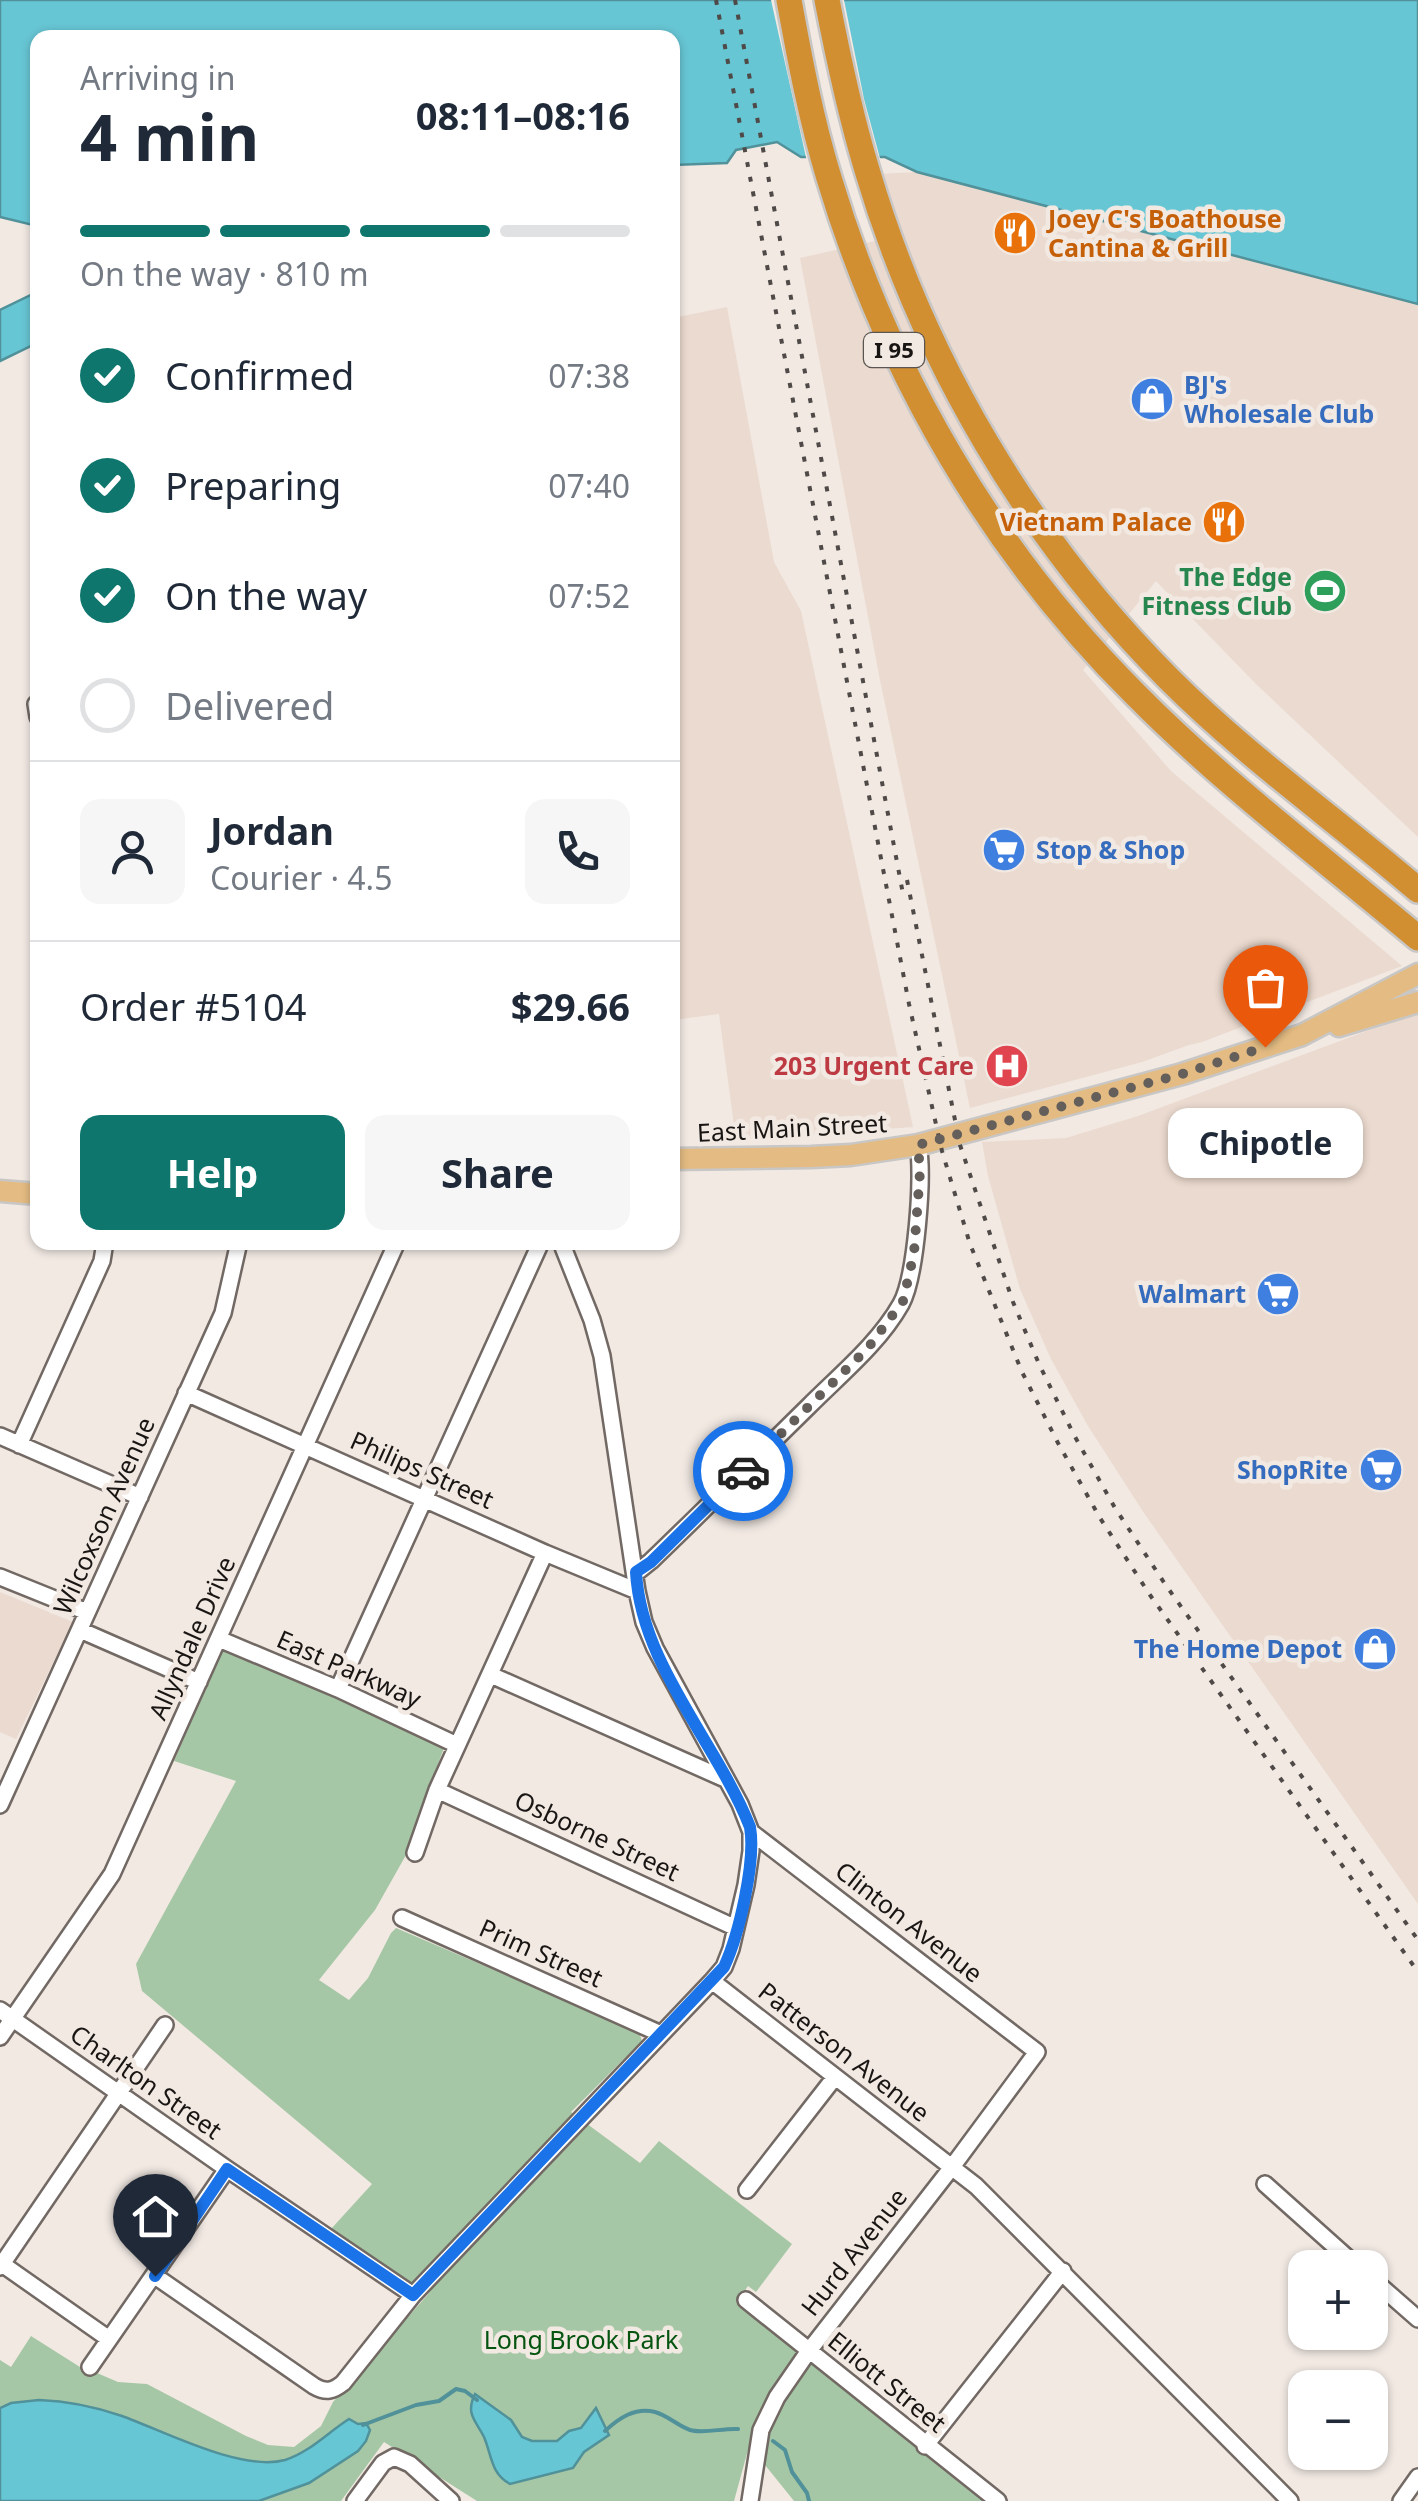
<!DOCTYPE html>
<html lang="en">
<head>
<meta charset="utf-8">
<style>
	:root { --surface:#fff; --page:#f6f6f7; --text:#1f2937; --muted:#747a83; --line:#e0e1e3; --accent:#0f766e }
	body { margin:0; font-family:"Noto Sans",sans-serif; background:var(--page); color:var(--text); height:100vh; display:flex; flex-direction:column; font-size:38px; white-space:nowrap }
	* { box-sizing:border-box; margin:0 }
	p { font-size:32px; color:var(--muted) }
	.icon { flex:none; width:55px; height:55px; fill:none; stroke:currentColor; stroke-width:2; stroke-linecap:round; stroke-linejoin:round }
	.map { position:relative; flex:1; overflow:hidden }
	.panel { position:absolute; left:30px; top:30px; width:650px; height:1220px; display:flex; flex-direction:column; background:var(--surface); border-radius:20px; box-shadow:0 2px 8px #0004 }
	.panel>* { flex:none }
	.controls { position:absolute; left:1288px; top:2250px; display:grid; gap:20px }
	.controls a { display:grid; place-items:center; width:100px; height:100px; border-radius:20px; background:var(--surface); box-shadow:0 2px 8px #0004; font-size:50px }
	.pin { position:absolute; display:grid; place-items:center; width:85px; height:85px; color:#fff; margin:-102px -42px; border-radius:50% 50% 50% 0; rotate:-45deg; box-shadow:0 0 10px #0007 }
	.pin .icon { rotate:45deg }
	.courier { position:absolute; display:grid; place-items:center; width:100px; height:100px; margin:-50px; border:8px solid #1a73e8; border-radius:50%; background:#fff; color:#222; box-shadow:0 2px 12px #0007 }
	.bubble { position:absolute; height:70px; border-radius:20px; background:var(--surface); box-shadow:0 2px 8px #0004; font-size:32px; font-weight:700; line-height:70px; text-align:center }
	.summary em { font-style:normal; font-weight:700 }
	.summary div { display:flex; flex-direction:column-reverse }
	.summary { display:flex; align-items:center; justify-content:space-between; height:170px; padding:0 50px }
	h1 { font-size:65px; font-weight:700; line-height:75px }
	.bar { display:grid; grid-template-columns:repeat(4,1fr); gap:15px 10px; align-content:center; height:120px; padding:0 50px }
	.bar i { height:12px; border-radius:8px; background:var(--line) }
	.bar .current { background:var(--accent) }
	.bar p { grid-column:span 4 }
	.line { display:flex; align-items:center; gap:25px; padding:0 50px; border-top:2px solid var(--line) }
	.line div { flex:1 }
	.round { display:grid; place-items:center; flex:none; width:105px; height:105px; border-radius:20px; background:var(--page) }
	ol { padding:0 50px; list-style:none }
	li { display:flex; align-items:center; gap:30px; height:110px }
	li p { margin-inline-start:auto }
	li .icon { padding:10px; border-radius:50%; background:var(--accent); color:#fff; stroke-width:4 }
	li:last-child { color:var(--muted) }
	li i { width:55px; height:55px; border:5px solid var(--line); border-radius:50% }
	.cta { display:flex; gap:20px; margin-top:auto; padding:20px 50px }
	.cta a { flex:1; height:115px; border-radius:20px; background:var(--accent); color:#fff; font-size:40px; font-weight:700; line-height:115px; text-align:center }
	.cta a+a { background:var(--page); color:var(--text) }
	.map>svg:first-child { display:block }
	.built { fill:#ebdacf }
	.green { fill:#a6c7a5 }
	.water { fill:#67c6d4; stroke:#50919a; stroke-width:2.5 }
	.pier { fill:#f2e9e3 }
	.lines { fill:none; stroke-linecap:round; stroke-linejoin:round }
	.stream { stroke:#50919a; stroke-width:4 }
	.minor-casing { stroke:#726964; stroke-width:20 }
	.major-casing { stroke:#c8c7c6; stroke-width:25 }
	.highway-casing { stroke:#c8c7c6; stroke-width:30 }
	.minor { stroke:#fff; stroke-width:15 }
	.major { stroke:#e4bc83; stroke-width:20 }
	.highway { stroke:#d28f31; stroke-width:25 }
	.rail { stroke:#4f4a47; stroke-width:4; stroke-dasharray:5 10; stroke-linecap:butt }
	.done { stroke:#655f5c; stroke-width:10; stroke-dasharray:0 18 }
	.route { stroke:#1a73e8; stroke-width:12 }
	.labels { text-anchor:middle; stroke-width:9; stroke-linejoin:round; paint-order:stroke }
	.shield { fill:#f2e9e3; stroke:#5a5551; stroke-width:2.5 }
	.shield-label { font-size:22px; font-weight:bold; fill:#191513 }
	.food-label { font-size:25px; font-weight:bold; fill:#c56008; stroke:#f2e9e3; text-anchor:start }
	.shop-label { font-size:25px; font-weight:bold; fill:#366cbe; stroke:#f2e9e3; text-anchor:end }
	.leisure-label { font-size:25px; font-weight:bold; fill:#27864d; stroke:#f2e9e3; text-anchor:end }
	.health-label { font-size:25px; font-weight:bold; fill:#be3a42; stroke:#f2e9e3; text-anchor:end }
	.street-label { font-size:25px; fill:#191513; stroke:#f2e9e3 }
	.park-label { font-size:25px; fill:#055410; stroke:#f2e9e3 }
</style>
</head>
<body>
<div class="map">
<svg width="1418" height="2501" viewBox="0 0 1418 2501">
	<rect width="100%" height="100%" fill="#f2e9e3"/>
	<!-- built -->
	<path class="built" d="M917 172 1418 304V837L1256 684 1156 581 1083 670 1171 771 1402 966 1202 1042 1189 1045 1142 1062 970 1108 880 680 800 258 901 235 878 174Z
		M727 307 774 562 801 611 913 1127 736 1140 719 1014 673 1020V318Z
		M1418 1014V1904L1144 1513 1088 1426 1051 1359 1020 1289 988 1176 982 1142 1066 1138 1138 1116 1407 1016Z
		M0 1592 73 1622 16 1739 0 1732Z"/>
	<!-- green -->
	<path class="green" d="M228 1649 444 1748 427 1793 437 1800 375 1910 319 1980 349 2000 368 1978 391 1933 396 1928 639 2032 642 2041 571 2112 640 2163 659 2141 792 2244 756 2292 748 2286 737 2303 985 2501H794L757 2455 748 2450 734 2501H477L384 2442 341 2501H0V2360L11 2367 31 2336 91 2374 97 2373 118 2382 147 2384 246 2436 268 2445 294 2447 321 2426 333 2402 430 2292 401 2279 331 2229 372 2184 142 1991 136 1964 236 1781 174 1761 221 1652Z"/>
	<!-- water -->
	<path class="water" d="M0 0H1418V304L917 172 885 157H801L777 142 736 150 727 163 673 165 672 38H38L37 226 0 217Z
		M37 292V343L0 361V310Z
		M475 2394 511 2420 522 2437 532 2441H557L569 2431 581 2428 596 2408 609 2435 584 2452 573 2468 510 2484C491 2474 492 2456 484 2437 476 2421 465 2414 475 2394Z
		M39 2400C68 2401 96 2407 122 2416 164 2431 241 2472 285 2460 310 2452 327 2433 349 2419L358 2424 366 2423 370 2430 366 2441 358 2451 309 2483 259 2501H0V2408L11 2403Z"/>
	<!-- pier -->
	<path class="pier" d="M771 0H844L864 99 881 162H807Z"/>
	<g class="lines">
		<!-- stream -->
		<path class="stream" d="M363 2425 416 2405 439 2401 456 2389 465 2391 477 2400
			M605 2431C619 2418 635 2407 655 2412 667 2415 678 2426 690 2430 703 2434 723 2428 738 2429
			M773 2441 785 2450 792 2472 807 2493 809 2501"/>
		<!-- minor casing -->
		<g class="minor-casing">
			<path id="minor" d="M36 704 38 717
				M561 1242 592 1320 602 1356 637 1591 644 1622 655 1648 740 1804 751 1832V1851L746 1885 731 1949 724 1967 712 1981 976 2186 1290 2501
				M186 1393 545 1553 637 1591
				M0 1436 140 1497
				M19 1445 102 1261 105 1242
				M636 1573 651 1561C704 1510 756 1458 809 1406 841 1374 879 1343 901 1304 916 1277 924 1175 918 1145
				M0 1577 87 1612
				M80 1630 199 1682
				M219 1639 338 1689 457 1745
				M491 1675 725 1779
				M338 1689 541 1242
				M437 1790 736 1928
				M0 1805 223 1313 239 1242
				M415 1853 437 1790 545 1553
				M402 1918 661 2034
				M0 2010 227 2169 413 2295
				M0 2037 112 1874 397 1242
				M1265 2184 1359 2268
				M747 2190 835 2077
				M2 2264 109 2339
				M0 2267 165 2025
				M155 2276 314 2386C326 2393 333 2391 343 2383L413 2295 712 1981
				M1370 2277 1418 2319
				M746 2300 998 2501
				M90 2367 227 2169
				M925 2446 1063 2271
				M355 2501 383 2463 394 2457 410 2464 451 2501
				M750 2501 761 2430 777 2397 808 2352 952 2167 1037 2052 751 1832
				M1401 2501 1418 2477"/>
		</g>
		<!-- major casing -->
		<g class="major-casing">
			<path id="major" d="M1339 1026 1418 1002
				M672 1159 811 1157 851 1155 918 1145 1182 1074 1302 1035 1418 974
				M0 1191 38 1194"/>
		</g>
		<!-- highway casing -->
		<g class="highway-casing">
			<path id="highway" d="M789 0C800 60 811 119 829 178 887 372 992 552 1136 695 1223 783 1323 858 1418 938
				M827 0C838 57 850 114 867 170 923 360 1029 539 1169 679 1246 756 1336 820 1418 890"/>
		</g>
		<!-- minor -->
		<use href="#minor" class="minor"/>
		<!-- major -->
		<use href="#major" class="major"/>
		<!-- highway -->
		<use href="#highway" class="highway"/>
		<!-- rail -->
		<path class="rail" d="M716 0 909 1004 942 1151 970 1244 1022 1372 1058 1443 1100 1518 1150 1595 1418 1972
			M735 0 903 894
			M907 880 960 1145 1013 1302 1039 1364 1074 1435 1115 1508 1165 1584 1418 1940"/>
	</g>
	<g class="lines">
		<!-- done -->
		<path class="done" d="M743 1471 868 1348 903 1301 914 1253 920 1172 918 1145 1182 1074 1265 1047"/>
		<!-- route -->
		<path class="route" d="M155 2276 227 2169 413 2295 724 1967C739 1935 756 1861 750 1827 717 1743 641 1665 636 1572L651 1562 743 1471"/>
	</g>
	<!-- icons -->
	<defs>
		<g id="restaurant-disc" transform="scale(2.25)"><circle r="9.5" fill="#e8710a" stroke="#f2e9e3"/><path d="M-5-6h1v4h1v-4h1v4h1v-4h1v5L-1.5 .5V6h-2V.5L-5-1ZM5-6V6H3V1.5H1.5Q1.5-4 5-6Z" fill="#fff"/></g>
		<g id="shop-disc" transform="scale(2.25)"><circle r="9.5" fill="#3f7fe0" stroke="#f2e9e3"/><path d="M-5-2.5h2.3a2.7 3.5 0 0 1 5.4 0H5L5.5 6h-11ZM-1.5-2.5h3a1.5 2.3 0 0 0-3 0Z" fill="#fff"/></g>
		<g id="stadium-disc" transform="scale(2.25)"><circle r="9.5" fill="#2e9e5b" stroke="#f2e9e3"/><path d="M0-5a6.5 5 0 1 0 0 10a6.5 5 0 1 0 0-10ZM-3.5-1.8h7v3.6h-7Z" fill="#fff"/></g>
		<g id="supermarket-disc" transform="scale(2.25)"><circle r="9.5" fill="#3f7fe0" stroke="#f2e9e3"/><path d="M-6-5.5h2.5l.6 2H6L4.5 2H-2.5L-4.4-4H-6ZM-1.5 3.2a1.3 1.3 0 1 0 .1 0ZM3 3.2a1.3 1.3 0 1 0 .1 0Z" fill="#fff"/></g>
		<g id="hospital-disc" transform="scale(2.25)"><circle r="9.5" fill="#e0444e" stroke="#f2e9e3"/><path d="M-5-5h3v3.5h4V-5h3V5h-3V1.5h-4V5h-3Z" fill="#fff"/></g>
	</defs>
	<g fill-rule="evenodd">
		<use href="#restaurant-disc" x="1015" y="233"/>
		<use href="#shop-disc" x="1152" y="399"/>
		<use href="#restaurant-disc" x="1224" y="522"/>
		<use href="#stadium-disc" x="1325" y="591"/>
		<use href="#supermarket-disc" x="1004" y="850"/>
		<use href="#hospital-disc" x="1007" y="1066"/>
		<use href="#supermarket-disc" x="1278" y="1294"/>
		<use href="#supermarket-disc" x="1381" y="1470"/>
		<use href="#shop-disc" x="1375" y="1649"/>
	</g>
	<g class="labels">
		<!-- shield labels -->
		<rect class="shield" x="864" y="333" width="60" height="34" rx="8"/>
		<g class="shield-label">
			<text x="894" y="358">I 95</text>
		</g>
		<!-- food labels -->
		<g class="food-label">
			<text x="1048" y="228">Joey C's Boathouse<tspan x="1048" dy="29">Cantina &amp; Grill</tspan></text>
			<text x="1192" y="531" text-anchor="end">Vietnam Palace</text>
		</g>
		<!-- shop labels -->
		<g class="shop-label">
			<text x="1184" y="394" text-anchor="start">BJ's<tspan x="1184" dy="29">Wholesale Club</tspan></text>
			<text x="1036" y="859" text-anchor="start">Stop &amp; Shop</text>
			<text x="1246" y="1303">Walmart</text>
			<text x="1348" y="1479">ShopRite</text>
			<text x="1342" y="1658">The Home Depot</text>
		</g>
		<!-- leisure labels -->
		<g class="leisure-label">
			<text x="1292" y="586">The Edge<tspan x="1292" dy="29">Fitness Club</tspan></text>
		</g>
		<!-- health labels -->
		<g class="health-label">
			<text x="974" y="1075">203 Urgent Care</text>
		</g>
		<!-- street labels -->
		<g class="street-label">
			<text transform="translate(792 1128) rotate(-3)" y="9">East Main Street</text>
			<text transform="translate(422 1470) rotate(24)" y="9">Philips Street</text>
			<text transform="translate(104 1516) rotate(-66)" y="9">Wilcoxson Avenue</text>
			<text transform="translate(192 1638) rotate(-66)" y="9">Allyndale Drive</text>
			<text transform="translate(349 1669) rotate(24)" y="9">East Parkway</text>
			<text transform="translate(597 1836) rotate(25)" y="9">Osborne Street</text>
			<text transform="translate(909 1922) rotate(38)" y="9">Clinton Avenue</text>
			<text transform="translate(541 1953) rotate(24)" y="9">Prim Street</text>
			<text transform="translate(844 2052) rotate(38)" y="9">Patterson Avenue</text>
			<text transform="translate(146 2082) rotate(35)" y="9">Charlton Street</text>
			<text transform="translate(854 2252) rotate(-52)" y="9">Hurd Avenue</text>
			<text transform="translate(887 2382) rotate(39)" y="9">Elliott Street</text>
		</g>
		<!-- park labels -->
		<g class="park-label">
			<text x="581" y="2349">Long Brook Park</text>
		</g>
	</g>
</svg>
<div class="controls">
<a>+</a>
<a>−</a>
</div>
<div class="pin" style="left:1265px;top:1047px;background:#ea580c"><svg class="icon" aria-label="bag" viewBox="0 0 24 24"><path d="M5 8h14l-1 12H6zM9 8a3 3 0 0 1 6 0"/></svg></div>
<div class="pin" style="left:155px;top:2276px;background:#1f2937"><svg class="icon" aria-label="home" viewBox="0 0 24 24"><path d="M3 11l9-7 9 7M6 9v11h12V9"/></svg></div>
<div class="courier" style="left:743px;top:1471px"><svg class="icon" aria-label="car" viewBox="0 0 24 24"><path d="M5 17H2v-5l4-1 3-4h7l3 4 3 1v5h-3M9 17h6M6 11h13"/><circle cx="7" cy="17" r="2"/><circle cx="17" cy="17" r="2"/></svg></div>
<div class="bubble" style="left:1168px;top:1108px;width:195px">Chipotle</div>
<section class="panel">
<div class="summary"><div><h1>4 min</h1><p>Arriving in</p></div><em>08:11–08:16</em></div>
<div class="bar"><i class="current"></i><i class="current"></i><i class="current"></i><i></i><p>On the way · 810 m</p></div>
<ol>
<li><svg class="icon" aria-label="check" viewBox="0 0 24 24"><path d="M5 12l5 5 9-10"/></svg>Confirmed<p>07:38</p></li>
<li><svg class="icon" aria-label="check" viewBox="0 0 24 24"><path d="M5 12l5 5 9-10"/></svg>Preparing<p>07:40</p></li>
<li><svg class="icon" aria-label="check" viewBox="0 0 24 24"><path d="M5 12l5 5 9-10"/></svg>On the way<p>07:52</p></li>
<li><i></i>Delivered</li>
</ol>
<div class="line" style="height:180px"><a class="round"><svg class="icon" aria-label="person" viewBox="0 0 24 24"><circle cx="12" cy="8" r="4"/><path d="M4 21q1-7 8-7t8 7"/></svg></a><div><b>Jordan</b><p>Courier · 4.5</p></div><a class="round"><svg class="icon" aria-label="phone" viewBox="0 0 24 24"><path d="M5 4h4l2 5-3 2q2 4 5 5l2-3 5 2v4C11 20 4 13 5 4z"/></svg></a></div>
<div class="line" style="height:130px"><div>Order #5104</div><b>$29.66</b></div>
<div class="cta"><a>Help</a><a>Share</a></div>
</section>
</div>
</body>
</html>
